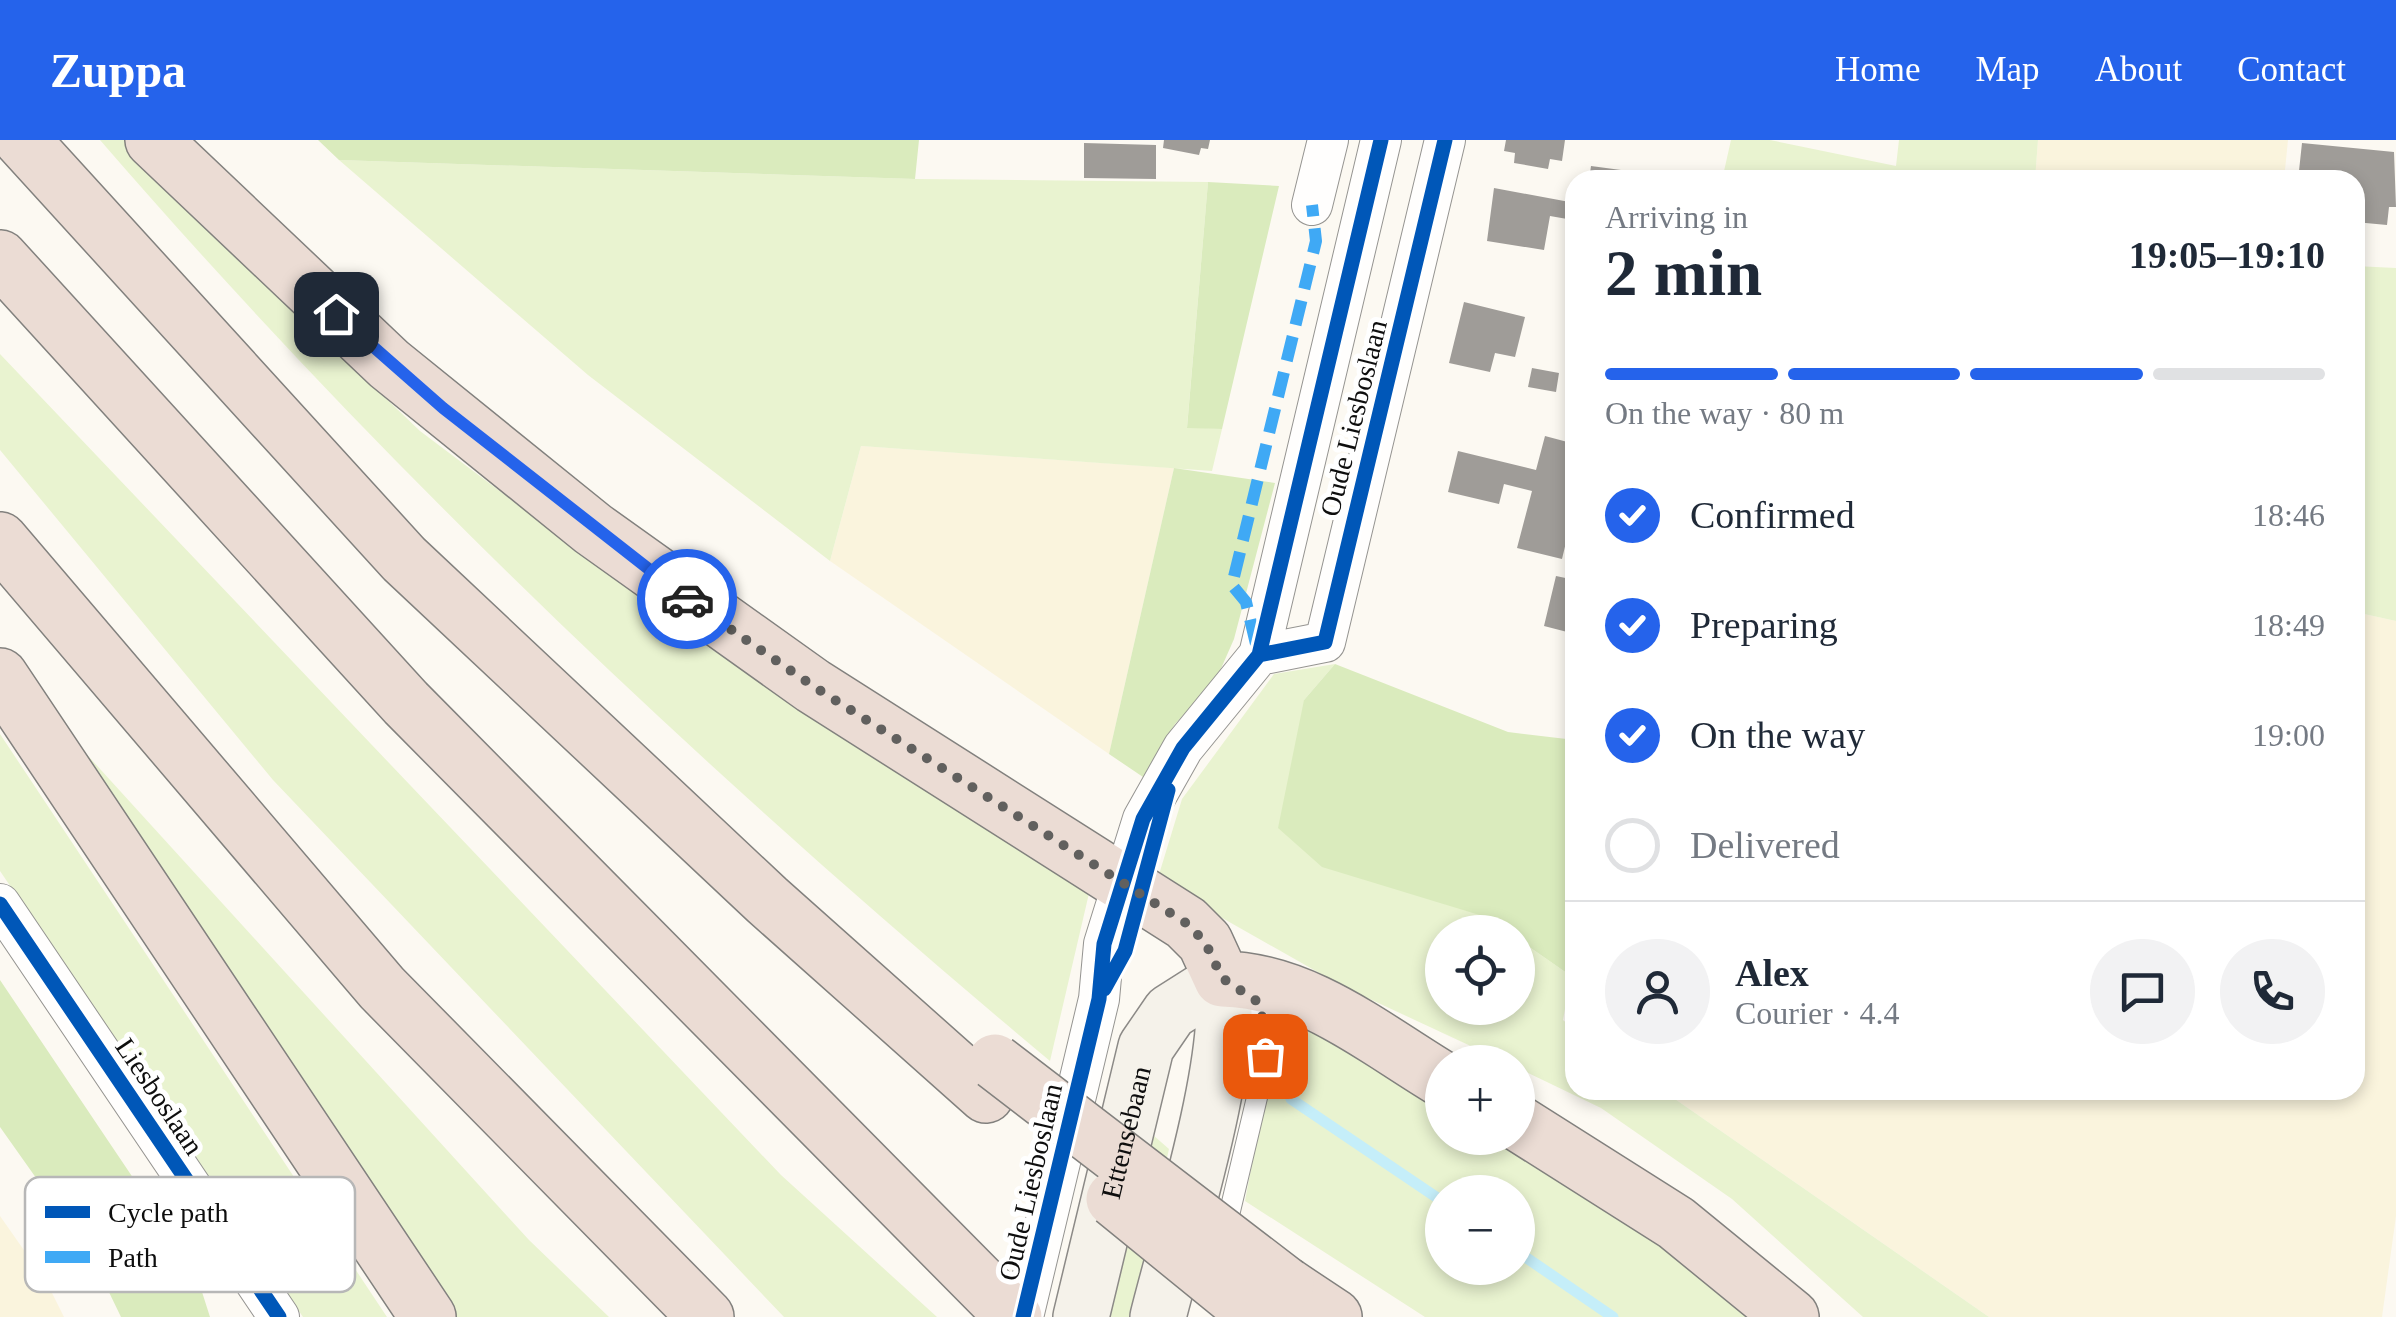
<!DOCTYPE html>
<html lang="en">
<head>
<meta charset="utf-8">
<style>
	:root { --surface:#fff; --page:#f2f2f3; --text:#1f2937; --muted:#747a83; --line:#e0e1e3; --accent:#2563eb }
	body { margin:0; font-family:Georgia,serif; background:var(--page); color:var(--text); height:100vh; display:flex; flex-direction:column; font-size:38px; white-space:nowrap }
	* { box-sizing:border-box; margin:0 }
	p { font-size:32px; color:var(--muted) }
	.icon { flex:none; width:55px; height:55px; fill:none; stroke:currentColor; stroke-width:2; stroke-linecap:round; stroke-linejoin:round }
	.map { position:relative; flex:1; overflow:hidden }
	.side { position:absolute; left:1565px; top:30px; width:800px; height:930px; display:flex; flex-direction:column; background:var(--surface); border-radius:30px; box-shadow:0 5px 15px #0003 }
	.side>* { flex:none }
	.fabs { position:absolute; left:1425px; top:775px; display:grid; gap:20px }
	.fabs a { display:grid; place-items:center; width:110px; height:110px; border-radius:50%; background:var(--surface); box-shadow:0 5px 15px #0003; font-size:50px }
	.pin { position:absolute; display:grid; place-items:center; width:85px; height:85px; color:#fff; margin:-42px; border-radius:20px; box-shadow:0 5px 15px #0006 }
	.courier { position:absolute; display:grid; place-items:center; width:100px; height:100px; margin:-50px; border:8px solid #2563eb; border-radius:50%; background:#fff; color:#222; box-shadow:0 2px 12px #0007 }
	.overview em { font-style:normal; font-weight:800 }
	.overview div { display:flex; flex-direction:column-reverse }
	.overview { display:flex; align-items:center; justify-content:space-between; height:170px; padding:0 40px }
	h1 { font-size:65px; font-weight:800; line-height:75px }
	.bar { display:grid; grid-template-columns:repeat(4,1fr); gap:15px 10px; align-content:center; height:120px; padding:0 40px }
	.bar i { height:12px; border-radius:8px; background:var(--line) }
	.bar .selected { background:var(--accent) }
	.bar p { grid-column:span 4 }
	.line { display:flex; align-items:center; gap:25px; padding:0 40px; border-top:2px solid var(--line) }
	.line div { flex:1 }
	.round { display:grid; place-items:center; flex:none; width:105px; height:105px; border-radius:52px; background:var(--page) }
	ol { padding:0 40px; list-style:none }
	li { display:flex; align-items:center; gap:30px; height:110px }
	li p { margin-inline-start:auto }
	li .icon { padding:10px; border-radius:50%; background:var(--accent); color:#fff; stroke-width:4 }
	li:last-child { color:var(--muted) }
	li i { width:55px; height:55px; border:5px solid var(--line); border-radius:50% }
	header { display:flex; align-items:center; gap:60px; box-sizing:border-box; height:140px; padding:0 50px; background:var(--accent); color:#fff }
	header strong { font-size:48px }
	nav { display:flex; gap:55px; margin-inline-start:auto; font-size:35px }
	.map>svg:first-child { display:block }
	.farmland { fill:#faf4dd }
	.green { fill:#e9f3d0; fill-rule:evenodd }
	.forest { fill:#daebbd }
	.lines { fill:none; stroke-linecap:round; stroke-linejoin:round }
	.stream { stroke:#c5eef9; stroke-width:11 }
	.building { fill:#9f9c98 }
	.lane-casing { stroke:#959491; stroke-width:22 }
	.street-casing { stroke:#959491; stroke-width:42 }
	.secondary-casing { stroke:#8c8a87; stroke-width:58 }
	.highway-casing { stroke:#82817e; stroke-width:58 }
	.lane { stroke:#fffefd; stroke-width:20 }
	.street { stroke:#fffefd; stroke-width:40 }
	.secondary { stroke:#f5f2ea; stroke-width:55 }
	.highway { stroke:#ebdcd4; stroke-width:55 }
	.highway-bridge-casing { stroke:#82817e; stroke-width:58; stroke-linecap:butt }
	.highway-bridge { stroke:#ebdcd4; stroke-width:55 }
	.quiet { stroke:#3fa9f5; stroke-width:12; stroke-dasharray:25 12; stroke-linecap:butt }
	.cycleway-casing { stroke:#fff; stroke-width:21 }
	.cycleway { stroke:#0057b8; stroke-width:15 }
	.done { stroke:#61605e; stroke-width:10; stroke-dasharray:0 18 }
	.route { stroke:#2563eb; stroke-width:12 }
	.labels { text-anchor:middle; stroke-width:10; stroke-linejoin:round; paint-order:stroke }
	.street-label { font-size:28px; fill:#0e0e0e; stroke:#fff }
	.key { fill:#fff; stroke:#b7b7b7; stroke-width:2.5 }
	.key-label { font-size:28px; fill:#0e0e0e }
</style>
</head>
<body>
<header>
<strong>Zuppa</strong>
<nav><a>Home</a><a>Map</a><a>About</a><a>Contact</a></nav>
</header>
<div class="map">
<svg width="2396" height="1177" viewBox="0 0 2396 1177">
	<rect width="100%" height="100%" fill="#fcf9f2"/>
	<!-- farmland -->
	<path class="farmland" d="M2038 0H2288L2284 40H2035Z
		M861 306 1174 328 1109 614 830 421Z
		M2355 472 2396 481V1076L2382 1177H1989L1662 950H2355Z
		M0 1076 47 1143 64 1177H0Z"/>
	<!-- green -->
	<path class="green" d="M100 0H126L283 160 420 291 703 504 1090 749 1050 921C711 638 389 334 100 0Z
		M1731 0H1770L1896 26 1899 0H2038L2035 40H1722Z
		M339 20 915 39 1208 42 1187 287 1222 289 1212 331 861 306 830 421 588 235Z
		M2355 126 2396 128V481L2355 472Z
		M0 214 781 1035 937 1177H784L273 640 0 310Z
		M1335 524 1304 560 1486 777 1508 792H1442V868H1518V799L1571 836 1563 880 1575 890V950H1662L1989 1177H1863L1732 1059 1601 968 1518 928V922H1505L1344 847 1157 741 1182 659 1274 534Z
		M19 540 529 1100 609 1177H450Z
		M0 594 387 1177H303L0 731Z
		M1279 878 1313 886 1442 958V998H1508L1765 1177H1425L1245 1061ZM1442 1052H1518V1128H1442Z
		M1145 988 1169 1009 1131 1177H1101Z"/>
	<!-- forest -->
	<path class="forest" d="M318 0H919L915 39 339 20Z
		M1208 42 1279 46 1222 289 1187 288Z
		M1174 328 1275 343 1234 499 1216 540 1175 584 1143 637 1109 614Z
		M1335 524 1508 592 1575 600 1571 836 1518 799V792H1508L1486 777 1322 727 1278 688 1304 560Z
		M0 840 195 1130 210 1177H121L92 1117 0 987Z"/>
	<g class="lines">
		<!-- stream -->
		<path class="stream" d="M1291 959 1442 1061
			M1518 1112 1613 1177"/>
	</g>
	<!-- building -->
	<path class="building" d="M1164 0H1210L1208 9 1201 8 1199 15 1163 8Z
		M1506 0H1565L1562 21 1550 19 1548 29 1514 23 1515 13 1504 11Z
		M1084 3 1156 5V39L1084 38Z
		M2302 3 2394 12 2396 67H2389L2387 85 2355 82V40H2298Z
		M1591 26 1621 30 1619 40H1589Z
		M1494 48 1575 63 1573 80 1550 76 1544 110 1487 101Z
		M1464 162 1525 177 1515 217 1495 213 1490 232 1449 223Z
		M1532 228 1559 233 1556 252 1528 247Z
		M1545 296 1575 304V365L1562 419 1517 408 1532 351 1504 344 1499 364 1448 352 1458 311 1536 330Z
		M1556 436 1575 440V494L1544 486Z"/>
	<g class="lines">
		<!-- lane casing -->
		<g class="lane-casing">
			<path id="lane" d="M1225 1092 1264 928V884L1258 862 1245 854"/>
		</g>
		<!-- street casing -->
		<g class="street-casing">
			<path id="street" d="M1312 65 1328 0
				M1259 515 1325 502 1445 0
				M0 764 279 1177
				M1023 1177 1099 859 1104 804 1143 679 1183 608 1259 515 1381 0"/>
		</g>
		<!-- secondary casing -->
		<g class="secondary-casing">
			<g id="secondary">
				<path id="s1" d="M1081 1177 1146 907 1170 872 1222 839C1236 914 1178 1096 1158 1177"/>
			</g>
		</g>
		<!-- highway casing -->
		<g class="highway-casing">
			<path id="highway" d="M22 0 404 419 767 760 986 955
				M153 0 389 224 593 389 813 546 1186 783 1205 802 1222 839C1304 840 1374 898 1442 939
				M0 118 406 563 1014 1177
				M0 400 382 848 706 1177
				M0 536 428 1177
				M1518 983 1676 1083 1791 1177
				M1286 1145 1334 1177"/>
		</g>
		<!-- lane -->
		<use href="#lane" class="lane"/>
		<!-- street -->
		<use href="#street" class="street"/>
		<!-- secondary -->
		<use href="#secondary" class="secondary"/>
		<!-- highway -->
		<use href="#highway" class="highway"/>
		<!-- highway-bridge casing -->
		<g class="highway-bridge-casing">
			<path id="highway-bridge" d="M995 922 1286 1145
				M1114 1059 1259 1177"/>
		</g>
		<!-- highway-bridge -->
		<use href="#highway-bridge" class="highway-bridge"/>
		<!-- quiet -->
		<path class="quiet" d="M1256 504 1246 462 1232 445 1316 101 1312 65"/>
		<!-- cycleway casing -->
		<g class="cycleway-casing">
			<path id="cycleway" d="M1259 515 1325 502 1445 0
				M0 764 279 1177
				M1104 849 1125 811 1168 650
				M1023 1177 1099 859 1104 804 1143 679 1183 608 1259 515 1381 0"/>
		</g>
		<!-- cycleway -->
		<use href="#cycleway" class="cycleway"/>
	</g>
	<g class="lines">
		<!-- done -->
		<path class="done" d="M687 459 813 546 1186 783 1205 802 1222 838 1258 862 1264 884 1265 916"/>
		<!-- route -->
		<path class="route" d="M336 174 443 268 687 459"/>
	</g>
	<g class="labels">
		<!-- street labels -->
		<g class="street-label">
			<text transform="translate(1353 278) rotate(-76)" y="10">Oude Liesboslaan</text>
			<text transform="translate(160 956) rotate(56)" y="10">Liesboslaan</text>
			<text dy="10" stroke="none"><textPath href="#s1" startOffset="190">Ettensebaan</textPath></text>
			<text transform="translate(1030 1042) rotate(-77)" y="10">Oude Liesboslaan</text>
		</g>
	</g>
	<!-- legend -->
	<rect x="25" y="1037" width="330" height="115" rx="15" class="key"/>
	<rect x="45" y="1066" width="45" height="12" fill="#0057b8"/>
	<rect x="45" y="1111" width="45" height="12" fill="#3fa9f5"/>
	<g class="key-label">
		<text x="108" y="1082">Cycle path</text>
		<text x="108" y="1127">Path</text>
	</g>
</svg>
<div class="fabs">
<a><svg class="icon" aria-label="locate" viewBox="0 0 24 24"><circle cx="12" cy="12" r="6"/><path d="M12 2v4M12 18v4M2 12h4M18 12h4"/></svg></a>
<a>+</a>
<a>−</a>
</div>
<div class="pin" style="left:1265px;top:916px;background:#ea580c"><svg class="icon" aria-label="bag" viewBox="0 0 24 24"><path d="M5 8h14l-1 12H6zM9 8a3 3 0 0 1 6 0"/></svg></div>
<div class="pin" style="left:336px;top:174px;background:#1f2937"><svg class="icon" aria-label="home" viewBox="0 0 24 24"><path d="M3 11l9-7 9 7M6 9v11h12V9"/></svg></div>
<div class="courier" style="left:687px;top:459px"><svg class="icon" aria-label="car" viewBox="0 0 24 24"><path d="M5 17H2v-5l4-1 3-4h7l3 4 3 1v5h-3M9 17h6M6 11h13"/><circle cx="7" cy="17" r="2"/><circle cx="17" cy="17" r="2"/></svg></div>
<section class="side">
<div class="overview"><div><h1>2 min</h1><p>Arriving in</p></div><em>19:05–19:10</em></div>
<div class="bar"><i class="selected"></i><i class="selected"></i><i class="selected"></i><i></i><p>On the way · 80 m</p></div>
<ol>
<li><svg class="icon" aria-label="check" viewBox="0 0 24 24"><path d="M5 12l5 5 9-10"/></svg>Confirmed<p>18:46</p></li>
<li><svg class="icon" aria-label="check" viewBox="0 0 24 24"><path d="M5 12l5 5 9-10"/></svg>Preparing<p>18:49</p></li>
<li><svg class="icon" aria-label="check" viewBox="0 0 24 24"><path d="M5 12l5 5 9-10"/></svg>On the way<p>19:00</p></li>
<li><i></i>Delivered</li>
</ol>
<div class="line" style="height:180px"><a class="round"><svg class="icon" aria-label="person" viewBox="0 0 24 24"><circle cx="12" cy="8" r="4"/><path d="M4 21q1-7 8-7t8 7"/></svg></a><div><b>Alex</b><p>Courier · 4.4</p></div><a class="round"><svg class="icon" aria-label="chat" viewBox="0 0 24 24"><path d="M4 5h16v11H9l-5 4z"/></svg></a><a class="round"><svg class="icon" aria-label="phone" viewBox="0 0 24 24"><path d="M5 4h4l2 5-3 2q2 4 5 5l2-3 5 2v4C11 20 4 13 5 4z"/></svg></a></div>
</section>
</div>
</body>
</html>
